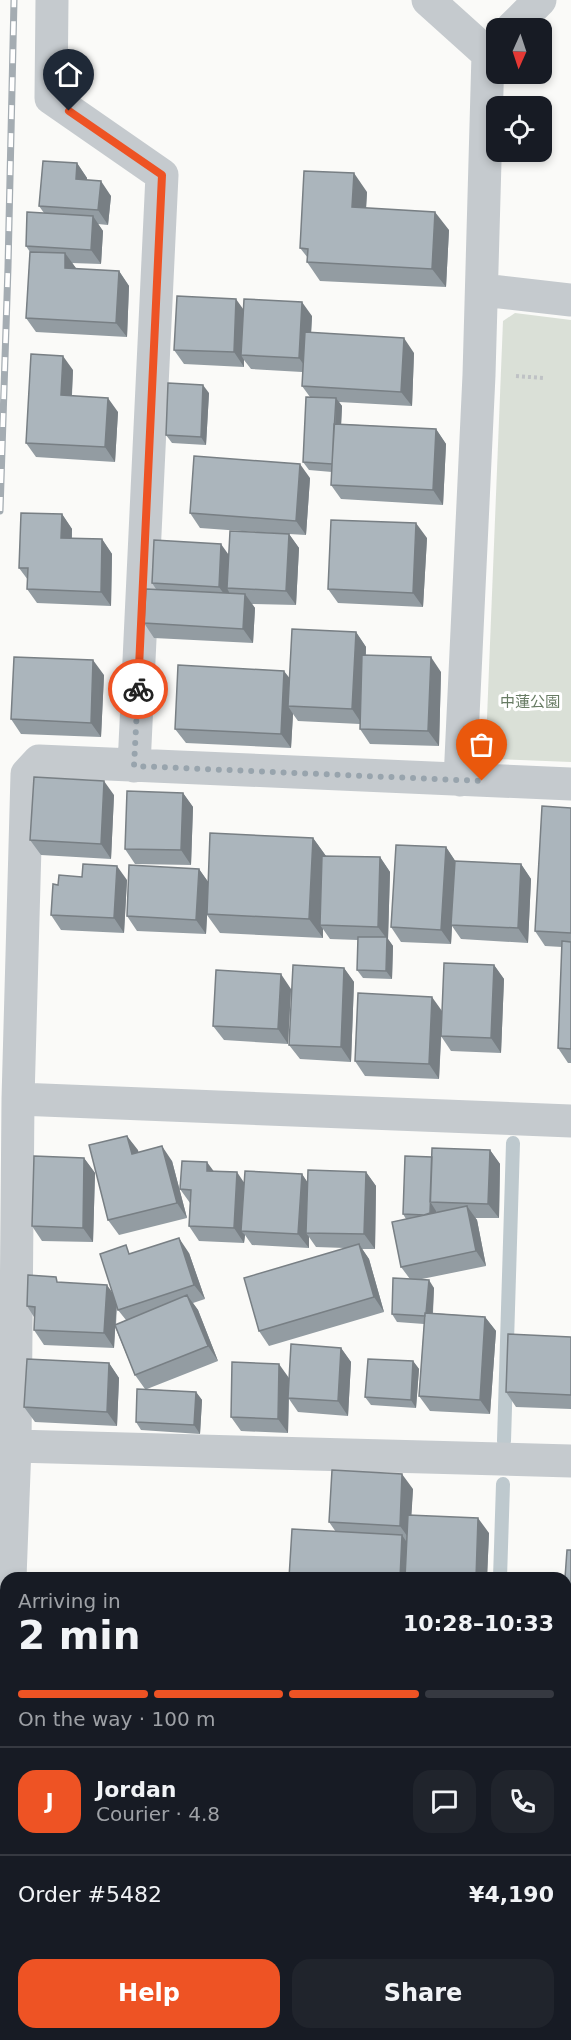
<!DOCTYPE html>
<html lang="en">
<head>
<meta charset="utf-8">
<style>
	:root { --surface:#171b24; --page:#20242c; --text:#f1f3f6; --muted:#9ea1a6; --line:#363941; --accent:#ee5324 }
	body { margin:0; font-family:"DejaVu Sans","Noto Sans JP",sans-serif; background:var(--page); color:var(--text); height:100vh; display:flex; flex-direction:column; font-size:22px; white-space:nowrap }
	* { box-sizing:border-box; margin:0 }
	p { font-size:20px; color:var(--muted) }
	.icon { flex:none; width:33px; height:33px; fill:none; stroke:currentColor; stroke-width:2; stroke-linecap:round; stroke-linejoin:round }
	.map { position:relative; flex:1; overflow:hidden }
	.side { position:absolute; left:0px; top:1572px; width:572px; height:468px; display:flex; flex-direction:column; background:var(--surface); border-radius:18px 18px 0 0; box-shadow:0 3px 9px #0003 }
	.side>* { flex:none }
	.needle { width:39px; rotate:183deg }
	.tools { position:absolute; left:486px; top:18px; display:grid; gap:12px }
	.tools a { display:grid; place-items:center; width:66px; height:66px; border-radius:12px; background:var(--surface); box-shadow:0 3px 9px #0003; font-size:30px }
	.pin { position:absolute; display:grid; place-items:center; width:51px; height:51px; color:#fff; margin:-62px -26px; border-radius:50% 50% 50% 0; rotate:-45deg; box-shadow:0 0 6px #0007 }
	.pin .icon { rotate:45deg }
	.courier { position:absolute; display:grid; place-items:center; width:60px; height:60px; margin:-30px; border:4px solid #ee5324; border-radius:50%; background:#fff; color:#222; box-shadow:0 2px 8px #0007 }
	.head em { font-style:normal; font-weight:600 }
	.head div { display:flex; flex-direction:column-reverse }
	.head { display:flex; align-items:center; justify-content:space-between; height:102px; padding:0 18px }
	h1 { font-size:39px; font-weight:600; line-height:45px }
	.bar { display:grid; grid-template-columns:repeat(4,1fr); gap:9px 6px; align-content:center; height:72px; padding:0 18px }
	.bar i { height:8px; border-radius:4px; background:var(--line) }
	.bar .selected { background:var(--accent) }
	.bar p { grid-column:span 4 }
	.line { display:flex; align-items:center; gap:15px; padding:0 18px; border-top:2px solid var(--line) }
	.line div { flex:1 }
	.round { display:grid; place-items:center; flex:none; width:63px; height:63px; border-radius:18px; background:var(--page) }
	.action { display:flex; gap:12px; margin-top:auto; padding:12px 18px }
	.action a { flex:1; height:69px; border-radius:18px; background:var(--accent); color:#fff; font-size:24px; font-weight:600; line-height:69px; text-align:center }
	.action a+a { background:var(--page); color:var(--text) }
	.map>svg:first-child { display:block }
	.green { fill:#dae0d7 }
	.lines { fill:none; stroke-linecap:round; stroke-linejoin:round }
	.stream { stroke:#bec9ce; stroke-width:14 }
	.path { stroke:#bfc2c5; stroke-width:4; stroke-dasharray:3 3; stroke-linecap:butt }
	.minor { stroke:#c5cace; stroke-width:33 }
	.rail-casing { stroke:#a4acb2; stroke-width:7 }
	.rail { stroke:#fff; stroke-width:4.5; stroke-dasharray:14; stroke-linecap:butt }
	.wall { fill:#939ca2; fill-rule:evenodd }
	.shaded-wall { fill:#787f84 }
	.building { fill:#abb5bc; stroke:#787f84; stroke-width:1.5 }
	.done { stroke:#98a4ad; stroke-width:6; stroke-dasharray:0 10.8 }
	.route { stroke:#ee5324; stroke-width:8 }
	.labels { text-anchor:middle; stroke-width:6; stroke-linejoin:round; paint-order:stroke }
	.park-label { font-size:15px; fill:#677b63; stroke:#fff }
</style>
</head>
<body>
<div class="map">
<svg width="571" height="2040" viewBox="0 0 571 2040">
	<rect width="100%" height="100%" fill="#fafaf8"/>
	<!-- green -->
	<path class="green" d="M515 313 571 320V762L499 759 486 743 503 321Z"/>
	<g class="lines">
		<!-- stream -->
		<path class="stream" d="M504 1441 513 1143
			M500 1578 503 1484
			M484 2038V2034"/>
		<!-- path -->
		<path class="path" d="M516 376 543 378"/>
		<!-- minor -->
		<path class="minor" d="M52 0 51 98 162 175 134 766
			M428 0 488 54
			M512 28 540 0
			M483 290 571 300
			M460 780 479 375 488 54 496 45
			M18 1099 571 1121
			M15 1446 571 1461
			M10 1578 15 1446 18 1099 27 774 39 761 571 784
			M566 1742 571 1743
			M0 1871 6 1689
			M0 2036 79 2040"/>
		<!-- rail casing -->
		<g class="rail-casing">
			<path id="rail" d="M0 511 8 267 14 0"/>
		</g>
		<!-- rail -->
		<use href="#rail" class="rail"/>
	</g>
	<!-- wall -->
	<path class="wall" d="M77 163 87 178V180L111 196 108 225 98 224 103 231 101 264 72 263 76 269 119 271 129 286 127 337 36 332 26 318 30 252 26 246 44 213 39 206Z
		M367 192 366 208 449 230 446 287 320 281 307 262 308 258 300 248Z
		M243 309 312 316 311 333 414 353 412 406 339 402 342 406 341 424 436 429 446 444 443 505 341 499 331 485 332 472 309 470 303 462 310 397 302 386V372L251 369 244 360V367L184 364 174 350Z
		M73 370 72 395 118 412 115 462 36 457 26 443Z
		M209 393 206 445 172 443 166 435Z
		M310 478 306 535 289 534 299 548 296 605 252 604 255 608 253 643 154 638 144 623 156 589 152 583 285 534 200 528 190 513Z
		M62 514 72 529V538L102 539 112 554 111 606 37 603 27 589 28 580 19 568Z
		M427 538 423 607 338 603 328 589Z
		M356 632 366 647V655L441 672 439 746 370 744 360 729V724L298 721 293 714 291 748 186 743 175 729 289 678Z
		M104 675 101 737 21 734 11 719Z
		M183 793 193 807 191 865 135 864 125 849Z
		M114 795 111 859 41 855 30 840Z
		M571 808V1063H568L558 1048 562 947 545 946 535 931Z
		M313 838 326 856 380 857 390 872 388 939 393 946 392 979 363 978 357 970 358 940 330 939 323 929V938L220 933 207 915 206 934 137 931 127 916 199 869 208 882Z
		M446 847 455 861 521 864 531 879 528 943 461 939 452 926 451 944 401 942 391 927Z
		M127 880 124 933 61 930 51 915 58 885Z
		M494 965 504 979 501 1053 451 1051 441 1036 442 1023 439 1079 365 1076 355 1061 442 1011Z
		M344 968 354 982 351 1062 300 1059 289 1045Z
		M291 989 288 1044 224 1040 213 1026Z
		M127 1136 138 1152 172 1161 187 1218 119 1235 108 1220Z
		M490 1150 500 1164 499 1218H475L477 1220 486 1266 422 1279 434 1288 433 1313 485 1317 496 1331 490 1414 430 1411 419 1396 424 1324 397 1322 392 1314 410 1279 401 1267 406 1219 403 1214 432 1157Z
		M84 1158 95 1173 93 1242 42 1241 32 1226Z
		M214 1171 244 1182 302 1174 307 1182 366 1172 376 1186 375 1249H362L369 1259 384 1312 269 1346 259 1331 345 1248 316 1247 309 1237V1248L252 1245 245 1235 244 1243 199 1241 189 1226 190 1203 180 1189Z
		M132 1253H189L205 1299 193 1303 198 1310 218 1361 147 1389 196 1392 202 1400 200 1434 141 1430 136 1422 145 1389 135 1375 115 1327 114 1348 44 1345 34 1330V1317L27 1306 60 1282 113 1294ZM117 1304 118 1310 126 1320 116 1325Z
		M571 1337V1409L516 1407 506 1392Z
		M341 1348 351 1362 348 1416 298 1412 289 1399 288 1433 241 1431 231 1417 289 1378Z
		M413 1361 419 1369 416 1408 371 1405 365 1397Z
		M109 1363 119 1378 117 1426 35 1422 24 1407Z
		M413 1489 411 1516 489 1533 487 1578H289L336 1532 329 1522Z
		M571 1550V1600L566 1592V1578Z
		M566 1643H571V1714H566Z
		M566 1816 571 1817V1909H566Z
		M571 1915V2018L568 2019 566 2015V1916Z"/>
	<!-- shaded-wall -->
	<path class="shaded-wall" d="M77 163 87 178V194L76 179Z
		M354 173 367 192 365 226 352 207Z
		M101 181 111 196 108 225 98 210Z
		M435 212 449 230 446 287 432 269Z
		M93 216 103 231 101 264 91 250Z
		M65 253 76 268 75 283 65 268Z
		M119 271 129 286 127 337 116 323Z
		M236 299 246 313 241 355 244 360V367L234 352Z
		M302 302 312 316 309 372 299 358Z
		M404 338 414 353 412 406 401 392Z
		M63 356 73 370 71 409 61 395Z
		M203 385 209 393 206 445 201 437Z
		M108 398 118 412 115 462 105 447Z
		M336 398 342 406 339 472 334 464Z
		M436 429 446 444 443 505 433 490Z
		M300 464 310 478 306 535 296 521Z
		M62 514 72 529 71 552 61 538Z
		M416 523 427 538 423 607 413 593Z
		M289 534 299 548 296 605 286 591Z
		M102 539 112 554 111 606 101 592Z
		M221 544 231 558 227 588 229 592V601L219 587Z
		M245 594 255 608 253 643 243 629Z
		M356 632 366 647 362 724 352 709Z
		M431 657 441 672 439 746 428 731Z
		M93 660 104 675 101 737 91 723Z
		M284 671 295 685 288 706 293 714 291 748 281 734Z
		M104 781 114 795 111 859 101 844Z
		M183 793 193 807 191 865 181 850Z
		M313 838 326 856 320 925 323 929V938L309 919Z
		M446 847 456 862 451 925 452 926 451 944 441 930Z
		M380 857 390 872 388 939 393 946 392 979 386 971 387 939 378 927Z
		M521 864 531 879 528 943 518 928Z
		M117 866 127 880 124 933 114 918Z
		M199 869 209 883 206 934 196 920Z
		M494 965 504 979 501 1053 491 1038Z
		M344 968 354 982 351 1062 341 1047Z
		M281 974 291 989 288 1044 278 1029Z
		M432 997 442 1011 439 1079 429 1064Z
		M127 1136 138 1150 142 1168 132 1154Z
		M162 1146 172 1161 187 1218 177 1203Z
		M490 1150 500 1164 499 1218 488 1204Z
		M84 1158 95 1173 93 1242 83 1228Z
		M207 1162 218 1177 207 1171Z
		M237 1172 247 1187 241 1231 245 1235 244 1243 234 1228Z
		M366 1172 376 1186 375 1249 364 1234Z
		M302 1174 312 1189 306 1233 309 1237V1248L298 1234Z
		M431 1203 436 1211V1223L430 1215Z
		M467 1206 477 1220 486 1266 476 1251Z
		M179 1238 189 1253 205 1299 194 1285Z
		M359 1244 369 1259 384 1312 374 1297Z
		M429 1280 434 1288 432 1324 426 1316Z
		M107 1285 117 1299 114 1348 104 1333Z
		M187 1295 198 1310 218 1361 208 1346Z
		M485 1317 496 1331 490 1414 480 1400Z
		M341 1348 351 1362 348 1416 338 1401Z
		M413 1361 419 1369 416 1408 411 1400Z
		M109 1363 119 1378 117 1426 107 1412Z
		M279 1364 289 1378 288 1433 278 1419Z
		M196 1392 202 1400 200 1434 194 1425Z
		M402 1474 413 1489 410 1540 400 1526Z
		M478 1518 489 1533 487 1578H476Z
		M402 1535 412 1550 411 1578H400Z"/>
	<!-- building -->
	<path class="building" d="M43 161 77 163 76 179 101 181 98 210 39 206Z
		M304 171 354 173 352 207 435 212 432 269 307 262 308 249 300 248Z
		M27 212 93 216 91 250 26 246Z
		M30 252 65 253V268L119 271 116 323 26 318Z
		M177 296 236 299 234 352 174 350Z
		M244 299 302 302 299 358 241 355Z
		M305 332 404 338 401 392 302 386Z
		M31 354 63 356 61 395 108 398 105 447 26 443Z
		M168 383 203 385 201 437 166 435Z
		M306 397 336 398 332 464 303 462Z
		M334 424 436 429 433 490 331 485Z
		M194 456 300 464 296 521 190 513Z
		M21 513 62 514 61 538 102 539 101 592 27 589 28 568H19Z
		M331 520 416 523 413 593 328 589Z
		M230 531 289 534 286 591 227 588Z
		M154 540 221 544 219 587 152 583Z
		M146 589 245 594 243 629 144 623Z
		M292 629 356 632 352 709 288 706Z
		M362 655 431 657 428 731 360 729Z
		M14 657 93 660 91 723 11 719Z
		M178 665 284 671 281 734 175 729Z
		M34 777 104 781 101 844 30 840Z
		M127 791 183 793 181 850 125 849Z
		M542 806 571 808V933L535 931Z
		M210 833 313 838 309 919 207 914Z
		M396 845 446 847 441 930 391 927Z
		M322 856 380 857 378 927 320 925Z
		M455 861 521 864 518 928 451 925Z
		M83 864 117 866 114 918 51 915 53 884 58 885 59 875 82 877Z
		M129 865 199 869 196 920 127 916Z
		M358 937H387L386 971 357 970Z
		M562 941 571 942V1049L558 1048Z
		M444 963 494 965 491 1038 441 1036Z
		M293 965 344 968 341 1047 289 1045Z
		M216 970 281 974 278 1029 213 1026Z
		M358 993 432 997 429 1064 355 1061Z
		M127 1136 132 1154 162 1146 177 1203 108 1220 89 1145Z
		M432 1148 490 1150 488 1204 430 1202Z
		M34 1156 84 1158 83 1228 32 1226Z
		M405 1156 432 1157 430 1213 424 1215 403 1214Z
		M182 1161 207 1162V1171L237 1172 234 1228 189 1226 191 1190 180 1189Z
		M308 1170 366 1172 364 1234 306 1233Z
		M245 1171 302 1174 298 1234 241 1231Z
		M467 1206 476 1251 401 1267 392 1222Z
		M179 1238 194 1285 118 1310 100 1254 126 1245 129 1254Z
		M359 1244 374 1297 259 1331 244 1278Z
		M28 1275 56 1277 57 1282 107 1285 104 1333 34 1330 35 1307 27 1306Z
		M393 1278 429 1280 426 1313H425V1316L392 1314Z
		M187 1295 208 1346 135 1375 115 1325Z
		M425 1313 485 1317 480 1400 419 1396Z
		M508 1334 571 1337V1395L506 1392Z
		M291 1344 341 1348 338 1401 288 1398Z
		M27 1359 109 1363 107 1412 24 1407Z
		M368 1359 413 1361 411 1400 365 1397Z
		M232 1362 279 1364 278 1419 231 1417Z
		M137 1389 196 1392 194 1425 136 1422Z
		M332 1470 402 1474 400 1526 329 1522Z
		M408 1515 478 1518 476 1578H405Z
		M292 1529 402 1535 400 1578H289Z
		M567 1550H571V1590H566L565 1578Z
		M566 1643H571V1700L566 1699Z
		M566 1816 571 1817V1891H566Z
		M571 1915V2000L566 2002V1916Z"/>
	<g class="lines">
		<!-- done -->
		<path class="done" d="M138 689 134 766 482 781"/>
		<!-- route -->
		<path class="route" d="M69 111 162 175 138 689"/>
	</g>
	<g class="labels">
		<!-- park labels -->
		<g class="park-label">
			<text x="530" y="707">中蓮公園</text>
		</g>
	</g>
</svg>
<div class="tools">
<a><svg class="needle" viewBox="-14 -14 28 28"><path d="M0-13l5 13h-10z" fill="#e53935"/><path d="M0 13l5-13h-10z" fill="#9ea1a6"/></svg></a>
<a><svg class="icon" aria-label="locate" viewBox="0 0 24 24"><circle cx="12" cy="12" r="6"/><path d="M12 2v4M12 18v4M2 12h4M18 12h4"/></svg></a>
</div>
<div class="pin" style="left:482px;top:781px;background:#ea580c"><svg class="icon" aria-label="bag" viewBox="0 0 24 24"><path d="M5 8h14l-1 12H6zM9 8a3 3 0 0 1 6 0"/></svg></div>
<div class="pin" style="left:69px;top:111px;background:#1f2937"><svg class="icon" aria-label="home" viewBox="0 0 24 24"><path d="M3 11l9-7 9 7M6 9v11h12V9"/></svg></div>
<div class="courier" style="left:138px;top:689px"><svg class="icon" aria-label="bike" viewBox="0 0 24 24"><circle cx="6" cy="16" r="4"/><circle cx="18" cy="16" r="4"/><path d="M6 16l4-8h5l3 8M10 8l3 8H6M13 5h3"/></svg></div>
<section class="side">
<div class="head"><div><h1>2 min</h1><p>Arriving in</p></div><em>10:28–10:33</em></div>
<div class="bar"><i class="selected"></i><i class="selected"></i><i class="selected"></i><i></i><p>On the way · 100 m</p></div>
<div class="line" style="height:108px"><b class="round" style="background:var(--accent);color:#fff">J</b><div><b>Jordan</b><p>Courier · 4.8</p></div><a class="round"><svg class="icon" aria-label="chat" viewBox="0 0 24 24"><path d="M4 5h16v11H9l-5 4z"/></svg></a><a class="round"><svg class="icon" aria-label="phone" viewBox="0 0 24 24"><path d="M5 4h4l2 5-3 2q2 4 5 5l2-3 5 2v4C11 20 4 13 5 4z"/></svg></a></div>
<div class="line" style="height:78px"><div>Order #5482</div><b>¥4,190</b></div>
<div class="action"><a>Help</a><a>Share</a></div>
</section>
</div>
</body>
</html>
